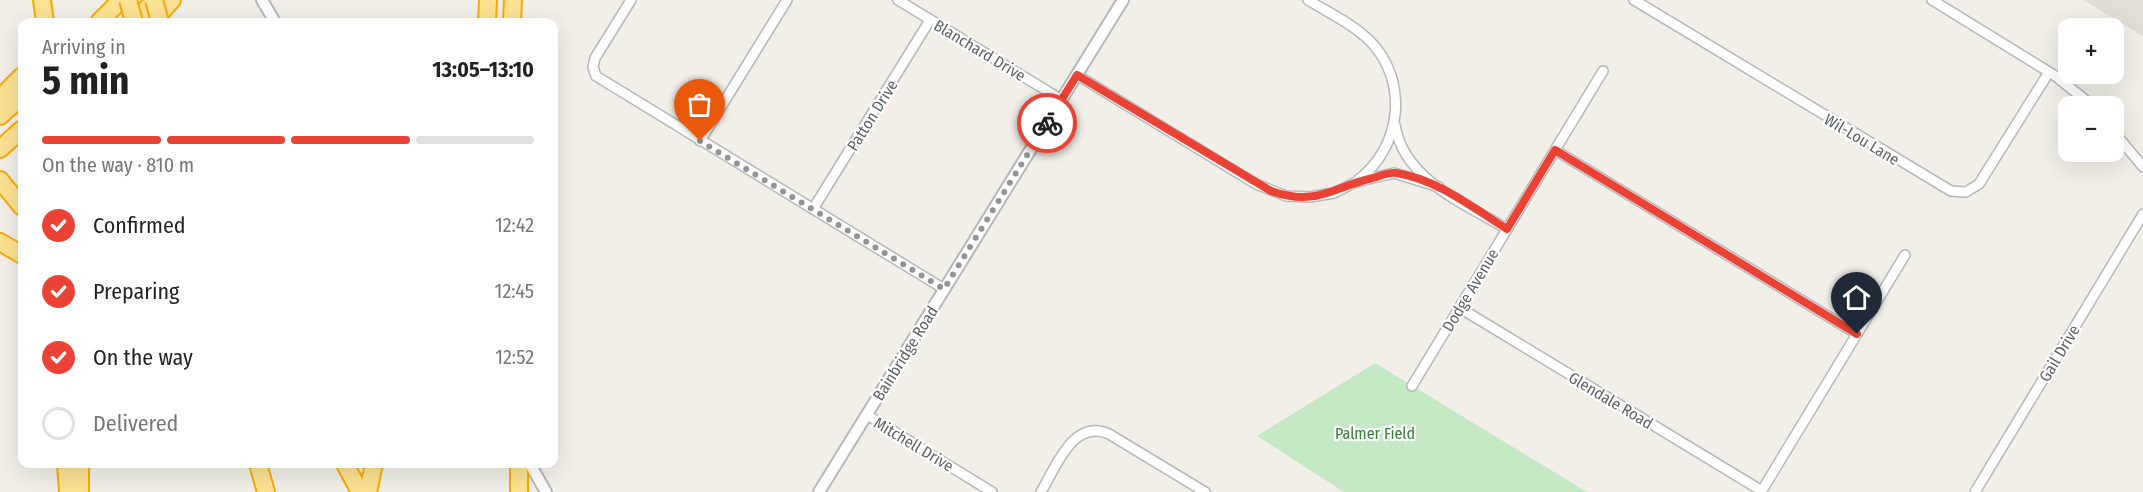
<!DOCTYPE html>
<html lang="en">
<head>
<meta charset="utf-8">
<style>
	:root { --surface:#fff; --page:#f2f2f2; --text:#222; --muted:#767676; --line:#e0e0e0; --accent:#ea4335 }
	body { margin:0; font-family:"Fira Sans Condensed",sans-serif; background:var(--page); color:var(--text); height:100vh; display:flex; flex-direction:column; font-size:22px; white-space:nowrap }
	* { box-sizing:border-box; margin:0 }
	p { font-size:20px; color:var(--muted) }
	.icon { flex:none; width:33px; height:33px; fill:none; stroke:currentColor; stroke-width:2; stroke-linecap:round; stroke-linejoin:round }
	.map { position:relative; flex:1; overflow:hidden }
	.panel { position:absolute; left:18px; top:18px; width:540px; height:450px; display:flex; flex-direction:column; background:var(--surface); border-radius:12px; box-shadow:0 6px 24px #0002 }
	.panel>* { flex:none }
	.controls { position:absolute; left:2058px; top:18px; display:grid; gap:12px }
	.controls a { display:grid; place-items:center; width:66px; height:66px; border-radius:12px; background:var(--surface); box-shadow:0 6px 24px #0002; font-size:30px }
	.pin { position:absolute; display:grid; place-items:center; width:51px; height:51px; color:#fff; margin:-62px -26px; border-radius:50% 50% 50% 0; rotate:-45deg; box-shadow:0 0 6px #0007 }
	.pin .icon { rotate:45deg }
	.courier { position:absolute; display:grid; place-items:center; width:60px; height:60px; margin:-30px; border:4px solid #ea4335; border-radius:50%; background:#fff; color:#222; box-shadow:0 2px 8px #0007 }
	.overview em { font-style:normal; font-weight:700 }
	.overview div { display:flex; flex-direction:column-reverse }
	.overview { display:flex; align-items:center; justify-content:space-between; height:102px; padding:0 24px }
	h1 { font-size:39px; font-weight:700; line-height:45px }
	.bar { display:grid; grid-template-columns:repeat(4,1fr); gap:9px 6px; align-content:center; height:72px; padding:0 24px }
	.bar i { height:8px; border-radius:4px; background:var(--line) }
	.bar .on { background:var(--accent) }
	.bar p { grid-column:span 4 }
	ol { padding:0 24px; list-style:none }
	li { display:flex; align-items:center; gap:18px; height:66px }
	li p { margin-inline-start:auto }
	li .icon { padding:6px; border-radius:50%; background:var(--accent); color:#fff; stroke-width:4 }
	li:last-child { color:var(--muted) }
	li i { width:33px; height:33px; border:3px solid var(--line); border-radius:50% }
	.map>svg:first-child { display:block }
	.education { fill:#e1ded6 }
	.green { fill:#c5e8c5 }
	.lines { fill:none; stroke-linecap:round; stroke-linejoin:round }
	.minor-casing { stroke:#b5b8bc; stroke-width:12 }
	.tertiary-casing { stroke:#b5b8bc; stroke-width:14 }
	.motorway-casing { stroke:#f9ab00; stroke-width:20 }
	.minor { stroke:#fff; stroke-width:9 }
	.tertiary { stroke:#fff; stroke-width:10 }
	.motorway { stroke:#fde293; stroke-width:16 }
	.motorway-bridge-casing { stroke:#f9ab00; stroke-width:20; stroke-linecap:butt }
	.motorway-bridge { stroke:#fde293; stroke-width:16 }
	.done { stroke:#929495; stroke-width:6; stroke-dasharray:0 10.8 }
	.route { stroke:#ea4335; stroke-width:8 }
	.labels { text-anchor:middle; stroke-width:4.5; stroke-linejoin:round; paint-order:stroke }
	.street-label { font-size:16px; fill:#5f6368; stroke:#fff }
	.park-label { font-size:16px; fill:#348238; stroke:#fff }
</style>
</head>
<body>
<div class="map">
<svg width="2143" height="492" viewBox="0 0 2143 492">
	<rect width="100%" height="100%" fill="#f1efe8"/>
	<!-- education -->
	<path class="education" d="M2083 0H2143V36Z"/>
	<!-- green -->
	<path class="green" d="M1375 363 1587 492H1344L1257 436Z"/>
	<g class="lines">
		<!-- minor casing -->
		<g class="minor-casing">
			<path id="minor" d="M631 0 595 58 593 67 596 76 944 289
				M898 0 1062 100
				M1308 0C1329 13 1353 24 1370 41 1409 81 1402 147 1358 180
				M1634 0 1951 191 1966 192 1979 184 2049 72
				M1932 0 2054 75 2093 106
				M1077 75 1256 184 1286 196 1310 197 1334 193 1356 182 1394 173 1439 187
				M1395 125C1404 180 1464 203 1507 229
				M2114 132 2143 167
				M700 141 787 0
				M1555 150 1857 334
				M813 209 930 20
				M1460 308 1762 491
				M1412 386 1603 71
				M867 415 992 492
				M1041 492C1056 467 1073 418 1109 434L1205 492
				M1761 492 1905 255
				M1975 492 2143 214"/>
		</g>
		<!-- tertiary casing -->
		<g class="tertiary-casing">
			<path id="tertiary" d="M262 0 275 22
				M530 464 546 492
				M819 492 1123 0"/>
		</g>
		<!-- motorway casing -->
		<g class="motorway-casing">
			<path id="motorway" d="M42 0 45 22
				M99 22 121 0
				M134 22 155 0
				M152 22 172 0
				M487 22 488 0
				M512 22 513 0
				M0 98 22 76
				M0 116 22 96
				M0 149 22 129
				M0 180 22 207
				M0 242 22 255
				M66 464 68 492
				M80 464V492
				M258 464 266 492
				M345 464 360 492
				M368 492 374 464
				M519 492V464"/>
		</g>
		<!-- minor -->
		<use href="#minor" class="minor"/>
		<!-- tertiary -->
		<use href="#tertiary" class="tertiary"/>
		<!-- motorway -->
		<use href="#motorway" class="motorway"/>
		<!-- motorway-bridge casing -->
		<g class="motorway-bridge-casing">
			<path id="motorway-bridge" d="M128 0 134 22
				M154 0 160 22"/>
		</g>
		<!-- motorway-bridge -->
		<use href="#motorway-bridge" class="motorway-bridge"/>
	</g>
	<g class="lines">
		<!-- done -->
		<path class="done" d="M700 141 944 289 1047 123"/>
		<!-- route -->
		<path class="route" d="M1047 123 1077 75 1271 191C1317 207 1332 187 1373 178 1380 176 1389 172 1396 173 1437 179 1473 208 1507 229L1555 150 1857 334"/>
	</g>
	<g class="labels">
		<!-- street labels -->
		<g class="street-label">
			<text transform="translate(980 50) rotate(31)" y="6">Blanchard Drive</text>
			<text transform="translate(872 115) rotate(-58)" y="6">Patton Drive</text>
			<text transform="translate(1862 139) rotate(31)" y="6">Wil-Lou Lane</text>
			<text transform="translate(1470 290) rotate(-59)" y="6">Dodge Avenue</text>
			<text transform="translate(905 353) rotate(-58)" y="6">Bainbridge Road</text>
			<text transform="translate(2059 353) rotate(-59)" y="6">Gail Drive</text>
			<text transform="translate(1611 400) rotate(31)" y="6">Glendale Road</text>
			<text transform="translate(914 444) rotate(31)" y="6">Mitchell Drive</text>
		</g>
		<!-- park labels -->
		<g class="park-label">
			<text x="1375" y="439">Palmer Field</text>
		</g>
	</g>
</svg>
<div class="controls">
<a>+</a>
<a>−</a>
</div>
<div class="pin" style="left:700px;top:141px;background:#ea580c"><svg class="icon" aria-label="bag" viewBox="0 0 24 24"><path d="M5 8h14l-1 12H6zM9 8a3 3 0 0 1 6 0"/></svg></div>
<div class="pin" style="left:1857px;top:334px;background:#1f2937"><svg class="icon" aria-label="home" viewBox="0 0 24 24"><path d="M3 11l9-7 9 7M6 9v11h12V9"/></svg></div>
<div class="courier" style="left:1047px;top:123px"><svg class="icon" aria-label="bike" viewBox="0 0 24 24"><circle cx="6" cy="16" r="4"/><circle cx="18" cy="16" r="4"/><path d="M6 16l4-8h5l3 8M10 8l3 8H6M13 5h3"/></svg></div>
<section class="panel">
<div class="overview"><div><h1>5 min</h1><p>Arriving in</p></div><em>13:05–13:10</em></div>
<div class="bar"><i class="on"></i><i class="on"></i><i class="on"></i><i></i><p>On the way · 810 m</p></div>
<ol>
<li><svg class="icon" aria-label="check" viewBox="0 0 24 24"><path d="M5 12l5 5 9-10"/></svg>Confirmed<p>12:42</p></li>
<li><svg class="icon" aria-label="check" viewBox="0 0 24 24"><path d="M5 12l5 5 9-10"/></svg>Preparing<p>12:45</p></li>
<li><svg class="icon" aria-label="check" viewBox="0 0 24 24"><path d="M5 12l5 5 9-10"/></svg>On the way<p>12:52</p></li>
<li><i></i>Delivered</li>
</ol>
</section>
</div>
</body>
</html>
